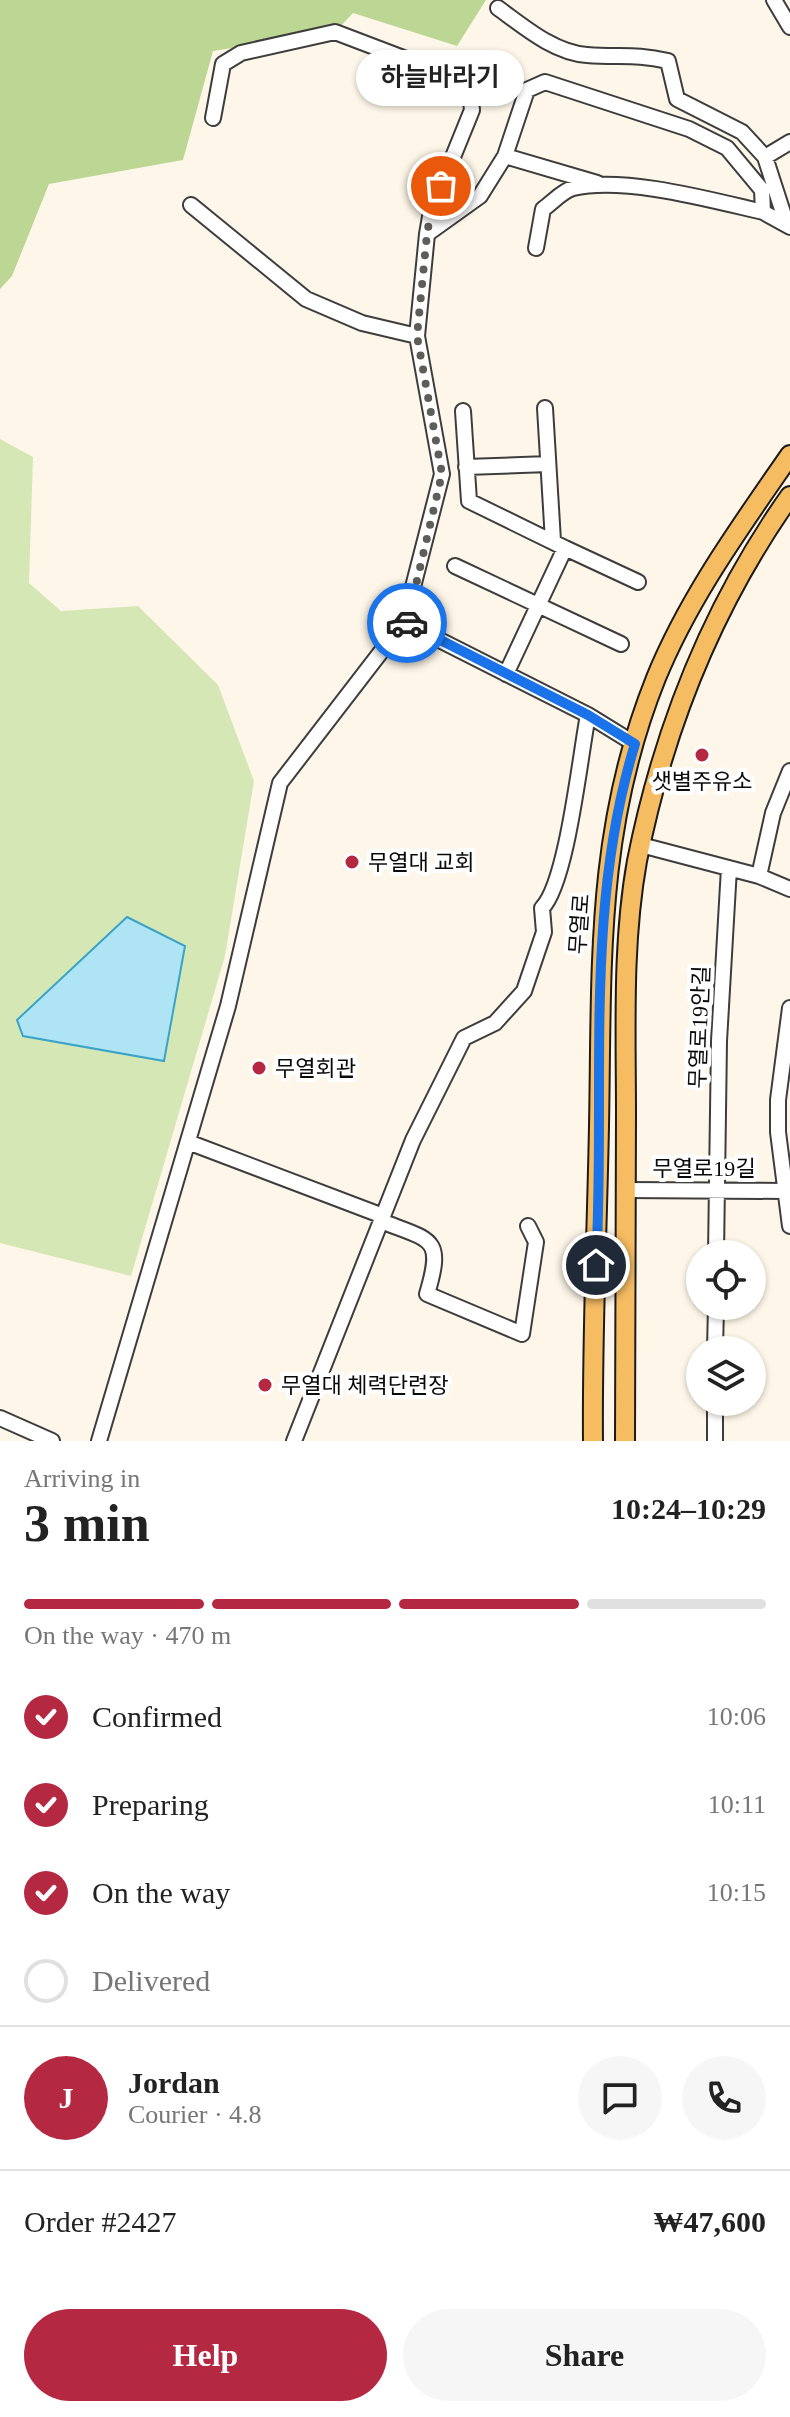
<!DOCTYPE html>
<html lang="en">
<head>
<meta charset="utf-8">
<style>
	:root { --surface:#fff; --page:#f6f6f6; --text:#222; --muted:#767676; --line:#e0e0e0; --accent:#b52842 }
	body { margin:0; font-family:"Times New Roman","Noto Sans KR",serif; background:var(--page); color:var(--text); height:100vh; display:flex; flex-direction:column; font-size:30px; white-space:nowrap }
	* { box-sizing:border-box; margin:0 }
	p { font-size:26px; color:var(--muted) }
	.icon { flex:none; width:44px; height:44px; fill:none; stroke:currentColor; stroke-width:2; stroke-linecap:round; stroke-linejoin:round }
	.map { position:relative; height:1441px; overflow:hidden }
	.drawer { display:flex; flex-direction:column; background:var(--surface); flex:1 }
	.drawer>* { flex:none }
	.buttons { position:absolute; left:686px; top:1240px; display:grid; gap:16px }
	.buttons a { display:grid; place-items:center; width:80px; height:80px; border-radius:50%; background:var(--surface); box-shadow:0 2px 6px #0004; font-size:40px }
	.pin { position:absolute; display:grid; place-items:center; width:68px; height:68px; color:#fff; margin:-34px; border:4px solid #fff; border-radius:50%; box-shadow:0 2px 8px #0007 }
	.courier { position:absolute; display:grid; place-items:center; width:80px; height:80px; margin:-40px; border:6px solid #1a73e8; border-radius:50%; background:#fff; color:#222; box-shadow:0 2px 10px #0007 }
	.bubble { position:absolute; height:56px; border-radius:28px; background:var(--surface); box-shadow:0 2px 6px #0004; font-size:26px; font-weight:600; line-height:56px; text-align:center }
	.overview em { font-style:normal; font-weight:600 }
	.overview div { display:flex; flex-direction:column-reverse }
	.overview { display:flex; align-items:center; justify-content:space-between; height:136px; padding:0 24px }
	h1 { font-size:52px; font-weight:600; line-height:60px }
	.bar { display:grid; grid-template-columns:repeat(4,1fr); gap:12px 8px; align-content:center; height:96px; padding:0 24px }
	.bar i { height:10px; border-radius:6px; background:var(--line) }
	.bar .selected { background:var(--accent) }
	.bar p { grid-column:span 4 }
	.line { display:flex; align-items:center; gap:20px; padding:0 24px; border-top:2px solid var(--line) }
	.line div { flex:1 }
	.round { display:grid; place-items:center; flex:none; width:84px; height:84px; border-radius:42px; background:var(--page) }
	ol { padding:0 24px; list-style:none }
	li { display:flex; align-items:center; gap:24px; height:88px }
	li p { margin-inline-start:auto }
	li .icon { padding:8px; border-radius:50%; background:var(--accent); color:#fff; stroke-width:4 }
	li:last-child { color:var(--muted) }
	li i { width:44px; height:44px; border:4px solid var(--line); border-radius:50% }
	.cta { display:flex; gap:16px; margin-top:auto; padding:16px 24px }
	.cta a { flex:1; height:92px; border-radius:48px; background:var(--accent); color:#fff; font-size:32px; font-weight:600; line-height:92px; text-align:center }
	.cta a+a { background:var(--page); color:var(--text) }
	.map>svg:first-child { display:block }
	.green { fill:#d5e7b4 }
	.forest { fill:#bcd794 }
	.water { fill:#afe4f4; stroke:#39a3c8; stroke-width:2 }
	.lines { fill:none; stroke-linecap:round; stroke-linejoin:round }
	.minor-casing { stroke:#3d3d3d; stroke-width:18 }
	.major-casing { stroke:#1b1b1b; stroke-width:22 }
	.minor { stroke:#fff; stroke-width:14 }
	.major { stroke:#f5bc62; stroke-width:18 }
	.done { stroke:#5f5d58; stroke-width:8; stroke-dasharray:0 14.4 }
	.route { stroke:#1a73e8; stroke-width:10 }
	.poi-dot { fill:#b52842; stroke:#fff; stroke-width:3 }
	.labels { text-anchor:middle; stroke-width:8; stroke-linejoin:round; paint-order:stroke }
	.poi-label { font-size:22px; fill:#0a0a0a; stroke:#fff; text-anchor:start }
	.street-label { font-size:22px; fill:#0a0a0a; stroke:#fff }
</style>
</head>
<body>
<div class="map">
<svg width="790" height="1441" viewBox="0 0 790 1441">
	<rect width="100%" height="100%" fill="#fef7e9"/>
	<!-- green -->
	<path class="green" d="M0 439 33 457 29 583 61 611 138 606 218 685 254 781 225 956 131 1276 0 1243Z"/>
	<!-- forest -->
	<path class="forest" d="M0 0H486L457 46 353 13 335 32 213 51 183 160 49 184 12 276 0 289Z"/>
	<!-- water -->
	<path class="water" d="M127 917 185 946 164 1061 23 1036 17 1020Z"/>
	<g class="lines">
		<!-- minor casing -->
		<g class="minor-casing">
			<path id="minor" d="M774 0 790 27
				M498 8C523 26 554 53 587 55 618 58 634 53 668 61L677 99 742 132 765 157 790 142
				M213 118 223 64 241 53 335 32 469 83 472 110 431 211 427 234
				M505 156 597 183
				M765 157 787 225
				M191 205 306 299 362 323 417 336
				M536 248 543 209C552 203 562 191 573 188 624 176 711 200 763 212
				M545 408 553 541
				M463 411 469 501 565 548 506 674
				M466 467 548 464
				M565 548 638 582
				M455 566 621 644
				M588 715 635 744
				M641 845 759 876 790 889
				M759 876 773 813 790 771
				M790 1008 778 1100V1132L790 1226
				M188 1142 383 1216
				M624 1190 784 1191
				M381 1221C432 1241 444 1237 427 1294L522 1334 536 1242 528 1226
				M716 1254 719 1041 729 868
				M715 1350 716 1306
				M715 1402V1441
				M0 1418 52 1441
				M99 1441 228 1006 280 783 404 622 442 474 417 336 427 234 480 196 505 156 527 90 545 82 689 129 727 148 762 190 763 212 790 227
				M294 1441 413 1140 464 1038 495 1023 524 991 544 932 542 908C567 883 580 756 588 715L404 622"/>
		</g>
		<!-- major casing -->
		<g class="major-casing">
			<path id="major" d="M593 1441C592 1336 597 1231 599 1126 602 967 595 830 656 678 689 597 741 526 790 455
				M625 1441C625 1332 626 1223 626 1114 626 1030 622 944 637 861 663 730 713 605 790 496"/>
		</g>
		<!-- minor -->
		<use href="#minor" class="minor"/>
		<!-- major -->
		<use href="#major" class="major"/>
	</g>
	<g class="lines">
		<!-- done -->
		<path class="done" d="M407 623 442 474 417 336 427 234 431 211 441 186"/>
		<!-- route -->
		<path class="route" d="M407 623 588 715 635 744C583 913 606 1091 596 1265"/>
	</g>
	<!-- markers -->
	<g class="poi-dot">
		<circle cx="702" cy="755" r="8"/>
		<circle cx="352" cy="862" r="8"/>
		<circle cx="259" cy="1068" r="8"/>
		<circle cx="265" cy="1385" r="8"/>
	</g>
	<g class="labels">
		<!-- poi labels -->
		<g class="poi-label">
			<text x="702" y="789" text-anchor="middle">샛별주유소</text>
			<text x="368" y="870">무열대 교회</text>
			<text x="275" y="1076">무열회관</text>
			<text x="281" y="1393">무열대 체력단련장</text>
		</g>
		<!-- street labels -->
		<g class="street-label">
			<text transform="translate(579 924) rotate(-86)" y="8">무열로</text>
			<text transform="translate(699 1027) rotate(-88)" y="8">무열로19안길</text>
			<text x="704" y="1176">무열로19길</text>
		</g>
	</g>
</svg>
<div class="buttons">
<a><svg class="icon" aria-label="locate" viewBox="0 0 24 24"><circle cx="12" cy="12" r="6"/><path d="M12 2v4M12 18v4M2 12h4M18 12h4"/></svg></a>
<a><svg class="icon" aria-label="layers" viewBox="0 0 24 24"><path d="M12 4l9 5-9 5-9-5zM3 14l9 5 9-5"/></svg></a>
</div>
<div class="pin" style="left:441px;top:186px;background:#ea580c"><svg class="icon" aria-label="bag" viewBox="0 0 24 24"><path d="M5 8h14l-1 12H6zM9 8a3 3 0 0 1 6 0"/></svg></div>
<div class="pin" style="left:596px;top:1265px;background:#1f2937"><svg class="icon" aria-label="home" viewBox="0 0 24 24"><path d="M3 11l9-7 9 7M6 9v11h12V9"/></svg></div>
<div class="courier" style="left:407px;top:623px"><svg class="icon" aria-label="car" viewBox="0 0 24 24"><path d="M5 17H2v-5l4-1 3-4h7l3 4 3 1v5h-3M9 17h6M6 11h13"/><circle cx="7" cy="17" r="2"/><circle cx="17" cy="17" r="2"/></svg></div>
<div class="bubble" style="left:356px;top:50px;width:168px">하늘바라기</div>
</div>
<section class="drawer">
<div class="overview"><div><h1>3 min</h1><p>Arriving in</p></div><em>10:24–10:29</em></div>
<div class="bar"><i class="selected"></i><i class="selected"></i><i class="selected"></i><i></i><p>On the way · 470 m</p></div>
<ol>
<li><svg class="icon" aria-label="check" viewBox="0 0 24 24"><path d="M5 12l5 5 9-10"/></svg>Confirmed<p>10:06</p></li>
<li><svg class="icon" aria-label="check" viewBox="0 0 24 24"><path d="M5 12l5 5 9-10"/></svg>Preparing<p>10:11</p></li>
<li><svg class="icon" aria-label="check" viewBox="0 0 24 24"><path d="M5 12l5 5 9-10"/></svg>On the way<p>10:15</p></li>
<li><i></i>Delivered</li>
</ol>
<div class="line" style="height:144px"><b class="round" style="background:var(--accent);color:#fff">J</b><div><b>Jordan</b><p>Courier · 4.8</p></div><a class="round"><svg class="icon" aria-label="chat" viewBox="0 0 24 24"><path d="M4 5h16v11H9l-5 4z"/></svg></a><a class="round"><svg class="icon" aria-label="phone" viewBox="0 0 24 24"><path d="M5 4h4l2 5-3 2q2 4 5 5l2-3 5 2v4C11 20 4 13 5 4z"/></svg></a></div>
<div class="line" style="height:104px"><div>Order #2427</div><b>₩47,600</b></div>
<div class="cta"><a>Help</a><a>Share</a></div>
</section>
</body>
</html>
